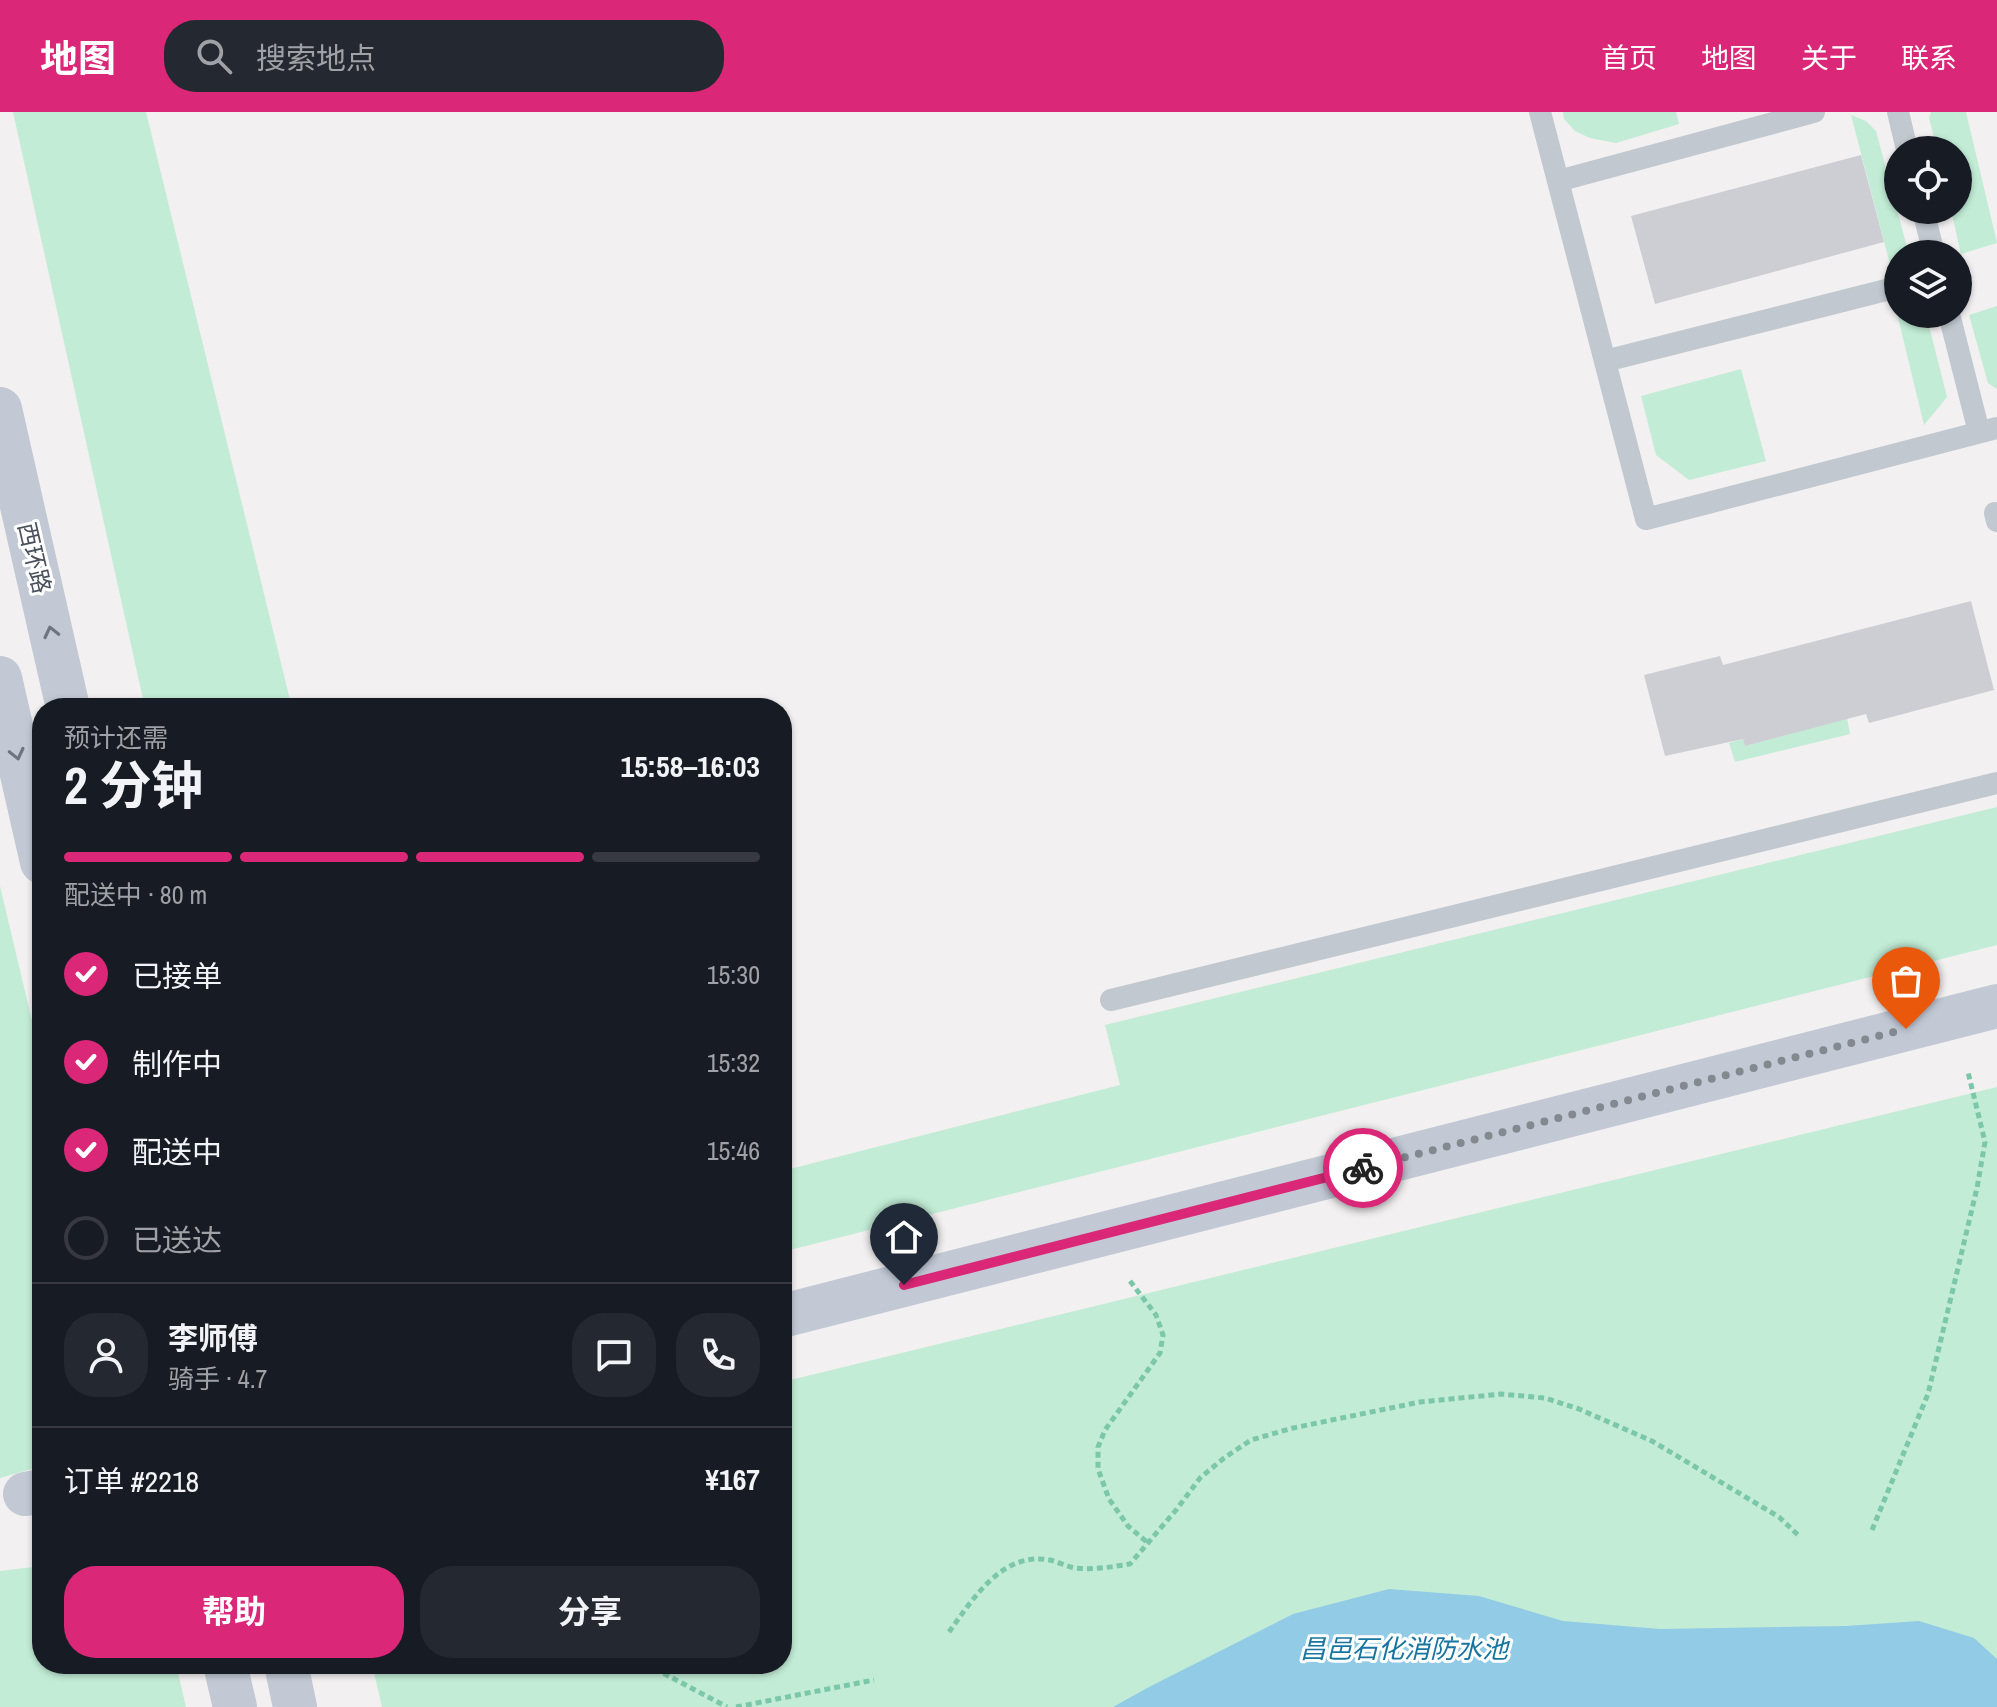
<!DOCTYPE html>
<html lang="zh">
<head>
<meta charset="utf-8">
<style>
	:root { --surface:#171b24; --page:#242831; --text:#f1f3f6; --muted:#9ea1a6; --line:#363941; --accent:#db2777 }
	body { margin:0; font-family:"Archivo Narrow","Noto Sans SC",sans-serif; background:var(--page); color:var(--text); height:100vh; display:flex; flex-direction:column; font-size:30px; white-space:nowrap }
	* { box-sizing:border-box; margin:0 }
	p { font-size:26px; color:var(--muted) }
	.icon { flex:none; width:44px; height:44px; fill:none; stroke:currentColor; stroke-width:2; stroke-linecap:round; stroke-linejoin:round }
	.map { position:relative; flex:1; overflow:hidden }
	.panel { position:absolute; left:32px; top:586px; width:760px; height:976px; display:flex; flex-direction:column; background:var(--surface); border-radius:32px; box-shadow:0 2px 6px #0004 }
	.panel>* { flex:none }
	.tools { position:absolute; left:1884px; top:24px; display:grid; gap:16px }
	.tools a { display:grid; place-items:center; width:88px; height:88px; border-radius:50%; background:var(--surface); box-shadow:0 2px 6px #0004; font-size:40px }
	.pin { position:absolute; display:grid; place-items:center; width:68px; height:68px; color:#fff; margin:-82px -34px; border-radius:50% 50% 50% 0; rotate:-45deg; box-shadow:0 0 8px #0007 }
	.pin .icon { rotate:45deg }
	.courier { position:absolute; display:grid; place-items:center; width:80px; height:80px; margin:-40px; border:6px solid #db2777; border-radius:50%; background:#fff; color:#222; box-shadow:0 2px 10px #0007 }
	.overview em { font-style:normal; font-weight:700 }
	.overview div { display:flex; flex-direction:column-reverse }
	.overview { display:flex; align-items:center; justify-content:space-between; height:136px; padding:0 32px }
	h1 { font-size:52px; font-weight:700; line-height:60px }
	.bar { display:grid; grid-template-columns:repeat(4,1fr); gap:12px 8px; align-content:center; height:96px; padding:0 32px }
	.bar i { height:10px; border-radius:6px; background:var(--line) }
	.bar .on { background:var(--accent) }
	.bar p { grid-column:span 4 }
	.line { display:flex; align-items:center; gap:20px; padding:0 32px; border-top:2px solid var(--line) }
	.line div { flex:1 }
	.round { display:grid; place-items:center; flex:none; width:84px; height:84px; border-radius:32px; background:var(--page) }
	ol { padding:0 32px; list-style:none }
	li { display:flex; align-items:center; gap:24px; height:88px }
	li p { margin-inline-start:auto }
	li .icon { padding:8px; border-radius:50%; background:var(--accent); color:#fff; stroke-width:4 }
	li:last-child { color:var(--muted) }
	li i { width:44px; height:44px; border:4px solid var(--line); border-radius:50% }
	.cta { display:flex; gap:16px; margin-top:auto; padding:16px 32px }
	.cta a { flex:1; height:92px; border-radius:32px; background:var(--accent); color:#fff; font-size:32px; font-weight:700; line-height:92px; text-align:center }
	.cta a+a { background:var(--page); color:var(--text) }
	header { display:flex; align-items:center; gap:48px; box-sizing:border-box; height:112px; padding:0 40px; background:var(--accent); color:#fff }
	header strong { font-size:38px }
	nav { display:flex; gap:44px; margin-inline-start:auto; font-size:28px }
	.search { width:560px; height:72px; background:var(--page); display:flex; align-items:center; gap:20px; box-sizing:border-box; padding:0 28px; border-radius:32px; color:var(--muted); font-size:30px }
	.map>svg:first-child { display:block }
	.green { fill:#c2ecd6 }
	.water { fill:#92cbe5 }
	.building { fill:#cdced4 }
	.lines { fill:none; stroke-linecap:round; stroke-linejoin:round }
	.path { stroke:#7cc7aa; stroke-width:5; stroke-dasharray:6 4; stroke-linecap:butt }
	.lane { stroke:#c1c8d0; stroke-width:22 }
	.secondary { stroke:#c2c9d5; stroke-width:44 }
	.oneway { stroke:#6d7580 }
	.done { stroke:#848990; stroke-width:8; stroke-dasharray:0 14.4 }
	.route { stroke:#db2777; stroke-width:10 }
	.labels { text-anchor:middle; stroke-width:6; stroke-linejoin:round; paint-order:stroke }
	.street-label { font-size:24px; fill:#49515c; stroke:#fff }
	.water-label { font-size:26px; font-style:italic; fill:#1775a0; stroke:#fff }
</style>
</head>
<body>
<header>
<strong>地图</strong>
<div class="search"><svg class="icon" aria-label="search" viewBox="0 0 24 24"><circle cx="10" cy="10" r="6"/><path d="M15 15l6 6"/></svg>搜索地点</div>
<nav><a>首页</a><a>地图</a><a>关于</a><a>联系</a></nav>
</header>
<div class="map">
<svg width="1997" height="1595" viewBox="0 0 1997 1595">
	<rect width="100%" height="100%" fill="#f2f0f0"/>
	<!-- green -->
	<path class="green" d="M13 0H146L292 596H145Z
		M1563 0H1676L1679 12 1616 31 1590 26 1575 19 1564 7Z
		M1931 0H1966L1997 131 1961 142 1951 98H1958V38H1937L1929 6Z
		M1851 3 1866 9 1876 19 1908 139 1904 142H1898V147L1891 156Z
		M1894 189 1898 191V202H1926L1947 285 1924 313Z
		M1997 194V277L1988 271 1969 203Z
		M1741 257 1766 349 1689 368 1656 343 1641 284Z
		M1847 606 1850 622 1735 650 1729 631 1743 627 1745 634Z
		M1997 695V833L782 1140V1059L1120 973 1105 913Z
		M0 774 42 951V1351L38 1355 0 1366Z
		M1997 975V1595H382L372 1552H782V1270Z
		M42 1454V1552H176L186 1595H0V1459Z"/>
	<!-- water -->
	<path class="water" d="M1389 1477 1479 1484 1563 1509 1660 1517 1846 1514 1919 1509 1974 1526 1997 1547V1595H1113L1149 1575 1293 1502Z"/>
	<!-- building -->
	<path class="building" d="M1861 43 1884 130 1655 192 1631 104Z
		M1971 489 1994 578 1869 611 1866 602 1745 634 1743 627 1665 644 1644 563 1720 544 1723 553Z"/>
	<g class="lines">
		<!-- path -->
		<path class="path" d="M1130 1169 1156 1203 1163 1223 1160 1241 1105 1318 1098 1335V1357L1109 1387 1128 1414 1148 1431
			M1872 1418 1928 1282 1977 1076 1985 1030 1968 960
			M949 1520C973 1487 1002 1439 1050 1448 1058 1450 1066 1454 1074 1456 1093 1458 1111 1455 1130 1452L1176 1398 1200 1366 1224 1346 1251 1328 1293 1316 1420 1290 1501 1282 1545 1286 1579 1297 1652 1329 1779 1405 1799 1424
			M646 1552 727 1595
			M736 1595 874 1568"/>
		<!-- lane -->
		<path class="lane" d="M1540 0 1646 407 1997 316
			M1898 0 1907 38
			M1558 69 1814 0
			M1923 98 1934 142
			M1949 202 1979 320
			M1605 249 1898 175
			M1995 401 1997 409
			M1111 888 1997 671"/>
		<!-- secondary -->
		<path class="secondary" d="M0 297 68 596
			M0 566 42 750
			M782 1204 1997 894
			M25 1382 42 1379
			M225 1552 235 1595
			M286 1552 295 1595"/>
	</g>
	<!-- one-way arrows -->
	<defs><path id="oneway-chevron" d="M-2-3.5L2.5 0L-2 3.5" fill="none" stroke-width="1.6" stroke-linecap="round" stroke-linejoin="round" transform="scale(2)"/></defs>
	<g class="oneway">
		<use href="#oneway-chevron" transform="translate(51 520) rotate(-103)"/>
		<use href="#oneway-chevron" transform="translate(17 642) rotate(77)"/>
	</g>
	<g class="lines">
		<!-- done -->
		<path class="done" d="M1363 1056 1906 917"/>
		<!-- route -->
		<path class="route" d="M904 1173 1363 1056"/>
	</g>
	<g class="labels">
		<!-- street labels -->
		<g class="street-label">
			<text transform="translate(34 446) rotate(77)" y="8">西环路</text>
		</g>
		<!-- water labels -->
		<g class="water-label">
			<text x="1404" y="1546">昌邑石化消防水池</text>
		</g>
	</g>
</svg>
<div class="tools">
<a><svg class="icon" aria-label="locate" viewBox="0 0 24 24"><circle cx="12" cy="12" r="6"/><path d="M12 2v4M12 18v4M2 12h4M18 12h4"/></svg></a>
<a><svg class="icon" aria-label="layers" viewBox="0 0 24 24"><path d="M12 4l9 5-9 5-9-5zM3 14l9 5 9-5"/></svg></a>
</div>
<div class="pin" style="left:1906px;top:917px;background:#ea580c"><svg class="icon" aria-label="bag" viewBox="0 0 24 24"><path d="M5 8h14l-1 12H6zM9 8a3 3 0 0 1 6 0"/></svg></div>
<div class="pin" style="left:904px;top:1173px;background:#1f2937"><svg class="icon" aria-label="home" viewBox="0 0 24 24"><path d="M3 11l9-7 9 7M6 9v11h12V9"/></svg></div>
<div class="courier" style="left:1363px;top:1056px"><svg class="icon" aria-label="bike" viewBox="0 0 24 24"><circle cx="6" cy="16" r="4"/><circle cx="18" cy="16" r="4"/><path d="M6 16l4-8h5l3 8M10 8l3 8H6M13 5h3"/></svg></div>
<section class="panel">
<div class="overview"><div><h1>2 分钟</h1><p>预计还需</p></div><em>15:58–16:03</em></div>
<div class="bar"><i class="on"></i><i class="on"></i><i class="on"></i><i></i><p>配送中 · 80 m</p></div>
<ol>
<li><svg class="icon" aria-label="check" viewBox="0 0 24 24"><path d="M5 12l5 5 9-10"/></svg>已接单<p>15:30</p></li>
<li><svg class="icon" aria-label="check" viewBox="0 0 24 24"><path d="M5 12l5 5 9-10"/></svg>制作中<p>15:32</p></li>
<li><svg class="icon" aria-label="check" viewBox="0 0 24 24"><path d="M5 12l5 5 9-10"/></svg>配送中<p>15:46</p></li>
<li><i></i>已送达</li>
</ol>
<div class="line" style="height:144px"><a class="round"><svg class="icon" aria-label="person" viewBox="0 0 24 24"><circle cx="12" cy="8" r="4"/><path d="M4 21q1-7 8-7t8 7"/></svg></a><div><b>李师傅</b><p>骑手 · 4.7</p></div><a class="round"><svg class="icon" aria-label="chat" viewBox="0 0 24 24"><path d="M4 5h16v11H9l-5 4z"/></svg></a><a class="round"><svg class="icon" aria-label="phone" viewBox="0 0 24 24"><path d="M5 4h4l2 5-3 2q2 4 5 5l2-3 5 2v4C11 20 4 13 5 4z"/></svg></a></div>
<div class="line" style="height:104px"><div>订单 #2218</div><b>¥167</b></div>
<div class="cta"><a>帮助</a><a>分享</a></div>
</section>
</div>
</body>
</html>
